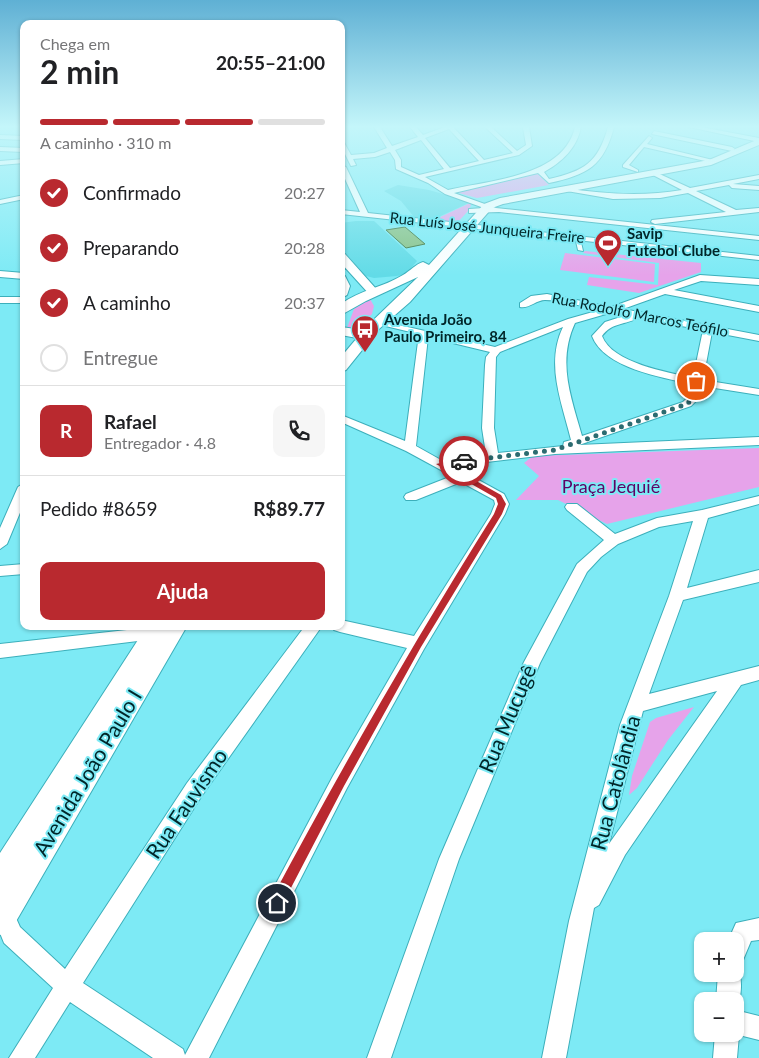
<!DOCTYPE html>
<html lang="pt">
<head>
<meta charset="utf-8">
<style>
	:root { --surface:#fff; --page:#f6f6f6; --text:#202124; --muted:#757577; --line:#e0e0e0; --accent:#b9292f }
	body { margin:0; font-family:Lato,sans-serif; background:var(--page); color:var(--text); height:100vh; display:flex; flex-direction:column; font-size:19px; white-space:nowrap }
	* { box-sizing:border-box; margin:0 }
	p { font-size:16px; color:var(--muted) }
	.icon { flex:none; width:28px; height:28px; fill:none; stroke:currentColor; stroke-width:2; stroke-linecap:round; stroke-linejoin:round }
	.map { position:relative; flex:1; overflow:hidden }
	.sheet { position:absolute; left:20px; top:20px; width:325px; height:610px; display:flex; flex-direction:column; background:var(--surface); border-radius:10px; box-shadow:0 1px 4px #0004 }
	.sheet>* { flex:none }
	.buttons { position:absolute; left:694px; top:932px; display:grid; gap:10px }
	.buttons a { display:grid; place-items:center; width:50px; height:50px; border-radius:10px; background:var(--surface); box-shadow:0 1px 4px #0004; font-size:25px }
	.pin { position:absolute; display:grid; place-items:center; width:42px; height:42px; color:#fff; margin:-21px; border:2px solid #fff; border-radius:50%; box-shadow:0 1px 5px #0007 }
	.courier { position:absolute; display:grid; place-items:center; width:50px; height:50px; margin:-25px; border:4px solid #b9292f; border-radius:50%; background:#fff; color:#222; box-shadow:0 1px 6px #0007 }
	.summary em { font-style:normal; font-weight:700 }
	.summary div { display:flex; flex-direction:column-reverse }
	.summary { display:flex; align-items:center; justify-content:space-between; height:85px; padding:0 20px }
	h1 { font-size:32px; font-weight:700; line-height:38px }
	.bar { display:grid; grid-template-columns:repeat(4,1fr); gap:8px 5px; align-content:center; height:60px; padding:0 20px }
	.bar i { height:6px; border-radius:4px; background:var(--line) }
	.bar .on { background:var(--accent) }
	.bar p { grid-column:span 4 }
	.line { display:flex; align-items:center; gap:12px; padding:0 20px; border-top:1px solid var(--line) }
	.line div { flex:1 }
	.round { display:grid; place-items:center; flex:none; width:52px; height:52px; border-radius:10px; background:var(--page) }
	ol { padding:0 20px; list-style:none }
	li { display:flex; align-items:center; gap:15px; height:55px }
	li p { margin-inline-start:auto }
	li .icon { padding:5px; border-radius:50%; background:var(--accent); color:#fff; stroke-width:4 }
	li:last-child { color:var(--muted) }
	li i { width:28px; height:28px; border:2px solid var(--line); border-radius:50% }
	.action { display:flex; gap:10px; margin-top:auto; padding:10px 20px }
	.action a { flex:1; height:58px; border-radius:10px; background:var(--accent); color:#fff; font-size:20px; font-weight:700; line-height:58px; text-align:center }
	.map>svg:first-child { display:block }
	.built { fill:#62dbe7 }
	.green { fill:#e6a3ea }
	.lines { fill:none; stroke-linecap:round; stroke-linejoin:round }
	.canal { fill:#33abb6; fill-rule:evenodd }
	.building { fill:#88c288; stroke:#427943 }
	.pedestrian-casing { stroke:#3cafbb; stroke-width:2 }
	.minor-casing { stroke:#3cafbb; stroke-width:2 }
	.tertiary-casing { stroke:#3cafbb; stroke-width:2 }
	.secondary-casing { stroke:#3cafbb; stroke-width:2 }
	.pedestrian { fill:#fff; fill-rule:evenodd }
	.minor { fill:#fff; fill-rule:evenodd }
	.tertiary { fill:#fff; fill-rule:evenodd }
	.secondary { fill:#fff; fill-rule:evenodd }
	.route { fill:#b9292f }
	.done { stroke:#2c6b70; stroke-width:5; stroke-dasharray:0 9 }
	.labels { text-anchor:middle; stroke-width:4; stroke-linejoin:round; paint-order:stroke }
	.far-street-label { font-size:15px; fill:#012629; stroke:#7deaf5 }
	.far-poi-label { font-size:15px; font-weight:bold; fill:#012629; stroke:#7deaf5; text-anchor:start }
	.park-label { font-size:18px; fill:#5e0265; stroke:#7deaf5 }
	.near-street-label { font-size:21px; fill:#012629; stroke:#7deaf5 }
</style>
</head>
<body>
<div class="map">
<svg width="759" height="1058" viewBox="0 0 759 1058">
	<rect width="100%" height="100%" fill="#7deaf5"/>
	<!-- built -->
	<path class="built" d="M398 185 429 190 471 202 432 220 415 218 401 201 384 191Z
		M356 221H374L417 261 406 274 397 276 374 278 366 276 341 248V223Z"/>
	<!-- green -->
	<path class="green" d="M537 173 549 185 477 198 455 192Z
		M472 202 469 210 457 223 434 220Z
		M585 251 701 263V272L639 293 587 285 589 277 658 285 659 263 583 253Z
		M565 253 655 264 654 282 560 270Z
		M370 299 374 306 372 314 358 329 347 328 354 309Z
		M759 448V487L607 524 558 500H516L539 476 524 463 533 456Z
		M694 707 668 740 637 788 629 795 632 776 650 722 656 718Z"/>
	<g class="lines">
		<!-- canal -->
		<path class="canal" d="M341 263 347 268 346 270H341Z"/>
	</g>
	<!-- building -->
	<path class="building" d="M405 227 425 244 406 248 386 230Z"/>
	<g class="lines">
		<!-- pedestrian casing -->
		<g class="pedestrian-casing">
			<path id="pedestrian" d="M575 237 580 238 583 251 578 250Z"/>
		</g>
		<!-- minor casing -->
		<g class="minor-casing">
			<path id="minor" d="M374 127H380L392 146 418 137 410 127H416L423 135 445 127H453L484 160 513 153 485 127H491L517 151 526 145 523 127H529L532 146 519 155 425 177 448 190C490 180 564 177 575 127H581C577 148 562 162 544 172L549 179C584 171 598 163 608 127H614C604 166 587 175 549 183L538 173 454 193 496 208 759 236V240L499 212 469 213V209L484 208 445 194 428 183 396 169 395 160 390 152 375 157 353 159 356 165 351 166 341 146V137L351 155 374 153 387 148ZM449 129 479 161 450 168 425 138ZM421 140 444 169 419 175 401 167V160L395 150Z
				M689 127H701L759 138V142Z
				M654 131 732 147 735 149 732 151 652 134Z
				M0 135 24 136V140L0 139Z
				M649 136 652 138 647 144 717 161 714 163 644 147 629 165 638 170V172L623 167V165Z
				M0 147 24 148V152L0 151Z
				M341 165 346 167 368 213 759 256V260L341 214V210L360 212 341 170Z
				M653 171 690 188 759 175V179L733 184 759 186V190L732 188 729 185 696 191 736 210 759 208V212L655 224 651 222 652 220 726 212 688 193 660 198 613 199 561 190 564 188C604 194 642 197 682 190L651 174Z
				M24 195V199L0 204V200Z
				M0 271 24 273V279L0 277Z
				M700 275 759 279V285L701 281 674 290 759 306V312L665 294 623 309 759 335V341L712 332 703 380 759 389V395L702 386 700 397 691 406 579 445 759 437V445L555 454 453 466 504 494 509 504 505 514 424 649 347 788 209 1058H153L70 1002 35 1058H9L53 988 4 943 0 933V897L8 900 20 927 65 969 187 783 305 626H322L201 797 83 983 183 1049 185 1055 333 776 407 648 340 632 334 630 332 626H341V620L414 636 491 514 495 504 494 500 461 482 416 500H406L404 497 406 494 452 476 406 451 341 422V415L405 441 419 334 377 324V320L495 347 568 319 600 310C583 307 563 300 545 300 536 300 529 309 520 307V303L531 296 547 294 611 307ZM613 312 627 315 605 322 592 336C604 368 661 377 691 384L689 396 683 402 582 436C571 397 557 362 575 323ZM638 318 703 330 693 378C667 372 612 363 602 336 612 322 626 325 638 318ZM563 327C545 364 562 403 571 440L564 442 563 446 498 453 494 428 496 357 500 352ZM428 337 490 352 486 357 485 365 482 428 486 454 441 460 416 446Z
				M0 297H24V303H0Z
				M24 483V503L7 544 0 549V528L18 487Z
				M759 496V504L708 518 687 588 759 570V582L683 600 649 694 759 666V680L741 685 625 855 599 905 594 908 566 1058H542L569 921 620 725 669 596 693 521 659 527 618 544 601 557 587 572 540 663 459 859 391 1058H367L439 859 524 662 577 564 604 540 567 510 565 507 567 504H577L615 534 657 518 702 510ZM717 691 611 841 609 844 643 711Z
				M24 564V574L0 576V566Z
				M154 627 160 628 162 633 160 638 154 639 0 658V644Z
				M759 918V940L751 941 743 960 735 963V941H728L736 923Z
				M735 965C744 974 742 1000 735 1010V1001H716L718 974H735Z
				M735 1010 759 1016V1040L739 1035 737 1058H713L715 1034H735Z"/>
		</g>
		<!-- tertiary casing -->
		<g class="tertiary-casing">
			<path id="tertiary" d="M24 159V163L0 165V161Z
				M341 253 345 254 378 291V295H370L341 263Z
				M341 275 345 276 350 286 347 295 341 298Z"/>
		</g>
		<!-- secondary casing -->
		<g class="secondary-casing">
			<path id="secondary" d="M759 139V145L711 165 503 204 492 208 410 302 379 329 346 370 341 372V357L357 338 341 335V327L363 330 418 277 366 301 341 315V304C360 290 384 287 403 275 410 271 416 264 423 262L429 265 484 204 500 198 709 160Z
				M147 626H187L11 930 0 935V853Z"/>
		</g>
		<!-- pedestrian -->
		<use href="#pedestrian" class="pedestrian"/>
		<!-- minor -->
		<use href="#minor" class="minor"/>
		<!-- tertiary -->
		<use href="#tertiary" class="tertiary"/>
		<!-- secondary -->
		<use href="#secondary" class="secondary"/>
	</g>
	<!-- sky -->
	<linearGradient id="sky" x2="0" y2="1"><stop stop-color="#5fb0d4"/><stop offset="0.46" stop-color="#c4f6fa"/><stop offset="1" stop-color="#c4f6fa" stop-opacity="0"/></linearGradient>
	<rect width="759" height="275" fill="url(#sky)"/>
	<!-- route -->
	<path class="route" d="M464 458 467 459V462L448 465 501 495 506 504 502 514 421 647 344 786 281 907 277 909 272 907 270 903 272 898C342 767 415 640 494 514L498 504 496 498 436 464Z"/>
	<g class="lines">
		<!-- done -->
		<path class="done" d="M464 461 555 450 687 404 694 397 696 381"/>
	</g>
	<!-- icons -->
	<defs>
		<g id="stadium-pin" transform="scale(1.4375)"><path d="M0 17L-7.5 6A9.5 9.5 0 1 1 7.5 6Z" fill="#b9292f" stroke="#7deaf5"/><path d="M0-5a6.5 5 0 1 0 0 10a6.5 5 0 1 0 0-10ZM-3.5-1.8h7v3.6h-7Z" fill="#fff"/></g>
		<g id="bus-pin" transform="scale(1.4375)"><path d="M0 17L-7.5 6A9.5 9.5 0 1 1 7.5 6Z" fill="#b9292f" stroke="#7deaf5"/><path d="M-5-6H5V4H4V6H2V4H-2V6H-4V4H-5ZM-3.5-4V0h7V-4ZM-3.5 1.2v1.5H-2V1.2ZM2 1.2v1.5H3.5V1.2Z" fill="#fff"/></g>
	</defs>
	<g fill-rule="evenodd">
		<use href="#stadium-pin" x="608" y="243"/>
		<use href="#bus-pin" x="365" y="329"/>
	</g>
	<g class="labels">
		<!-- far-street labels -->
		<g class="far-street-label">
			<text transform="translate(487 228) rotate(6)" y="5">Rua Luís José Junqueira Freire</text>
			<text transform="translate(640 315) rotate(11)" y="5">Rua Rodolfo Marcos Teófilo</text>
		</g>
		<!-- far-poi labels -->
		<g class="far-poi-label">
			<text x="627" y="239">Savip<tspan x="627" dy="17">Futebol Clube</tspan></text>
			<text x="384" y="325">Avenida João<tspan x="384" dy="17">Paulo Primeiro, 84</tspan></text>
		</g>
		<!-- park labels -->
		<g class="park-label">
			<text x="611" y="493">Praça Jequié</text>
		</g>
		<!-- near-street labels -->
		<g class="near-street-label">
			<text transform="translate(508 719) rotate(-67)" y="7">Rua Mucugê</text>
			<text transform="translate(88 773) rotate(-59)" y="7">Avenida João Paulo I</text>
			<text transform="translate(616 783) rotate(-75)" y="7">Rua Catolândia</text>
			<text transform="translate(187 804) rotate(-56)" y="7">Rua Fauvismo</text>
		</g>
	</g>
</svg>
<div class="buttons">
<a>+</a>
<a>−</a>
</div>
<div class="pin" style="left:696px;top:381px;background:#ea580c"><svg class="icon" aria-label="bag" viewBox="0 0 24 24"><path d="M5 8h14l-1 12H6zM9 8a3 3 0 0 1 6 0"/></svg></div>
<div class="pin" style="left:277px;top:903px;background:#1f2937"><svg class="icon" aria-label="home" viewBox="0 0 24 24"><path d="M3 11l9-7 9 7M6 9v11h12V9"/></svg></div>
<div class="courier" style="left:464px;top:461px"><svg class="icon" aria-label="car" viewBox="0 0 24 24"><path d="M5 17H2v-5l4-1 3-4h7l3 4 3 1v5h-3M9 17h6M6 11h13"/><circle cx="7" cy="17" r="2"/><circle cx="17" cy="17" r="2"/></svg></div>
<section class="sheet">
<div class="summary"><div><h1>2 min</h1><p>Chega em</p></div><em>20:55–21:00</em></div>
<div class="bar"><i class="on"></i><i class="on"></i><i class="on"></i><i></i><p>A caminho · 310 m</p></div>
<ol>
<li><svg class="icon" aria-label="check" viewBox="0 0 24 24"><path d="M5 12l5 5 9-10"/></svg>Confirmado<p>20:27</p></li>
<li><svg class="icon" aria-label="check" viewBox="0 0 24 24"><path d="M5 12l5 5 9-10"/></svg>Preparando<p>20:28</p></li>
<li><svg class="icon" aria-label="check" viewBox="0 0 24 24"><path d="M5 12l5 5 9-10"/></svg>A caminho<p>20:37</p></li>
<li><i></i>Entregue</li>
</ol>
<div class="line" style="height:90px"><b class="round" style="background:var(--accent);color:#fff">R</b><div><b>Rafael</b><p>Entregador · 4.8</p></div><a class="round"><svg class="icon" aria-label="phone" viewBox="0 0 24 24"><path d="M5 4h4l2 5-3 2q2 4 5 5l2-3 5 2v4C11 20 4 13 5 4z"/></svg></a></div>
<div class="line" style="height:65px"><div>Pedido #8659</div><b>R$89.77</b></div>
<div class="action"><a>Ajuda</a></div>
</section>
</div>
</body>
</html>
